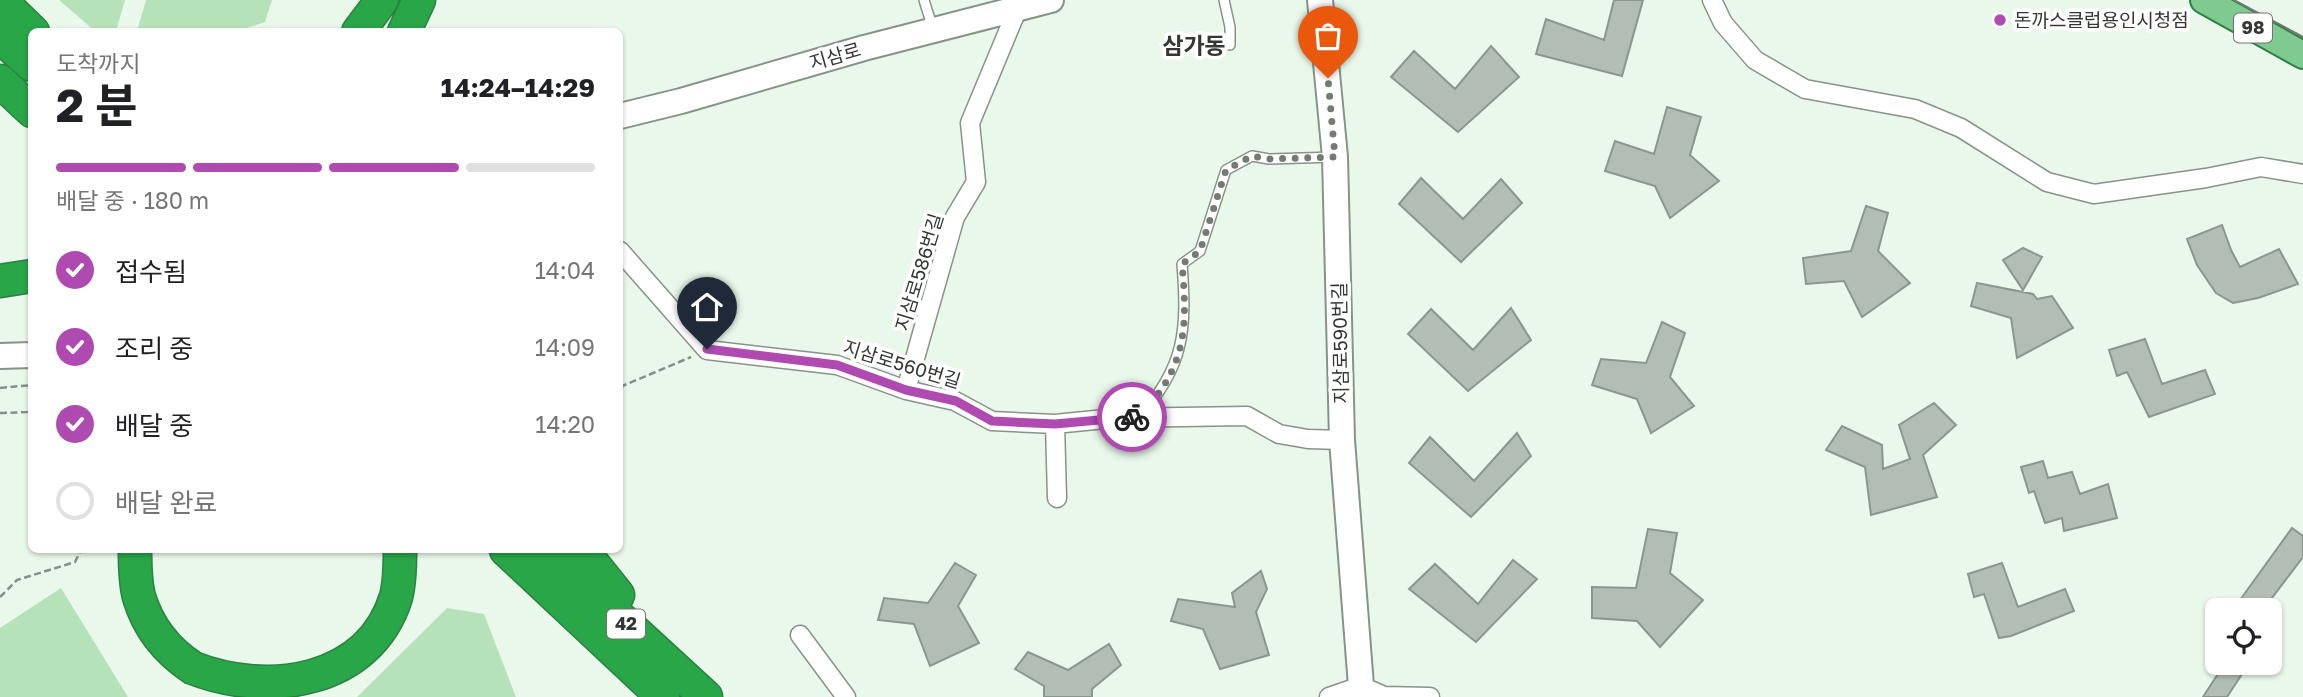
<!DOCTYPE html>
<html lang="ko">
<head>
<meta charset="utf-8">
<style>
	:root { --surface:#fff; --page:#f6f6f6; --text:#202124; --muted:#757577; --line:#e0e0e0; --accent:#af4ab0 }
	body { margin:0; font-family:"Golos Text","Noto Sans KR",sans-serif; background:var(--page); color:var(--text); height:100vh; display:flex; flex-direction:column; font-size:26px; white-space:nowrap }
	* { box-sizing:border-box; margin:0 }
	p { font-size:23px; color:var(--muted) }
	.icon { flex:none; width:38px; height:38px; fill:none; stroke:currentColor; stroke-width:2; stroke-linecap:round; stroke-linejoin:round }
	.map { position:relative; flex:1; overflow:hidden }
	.sheet { position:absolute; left:28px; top:28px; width:595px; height:525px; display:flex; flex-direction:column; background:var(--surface); border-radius:10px; box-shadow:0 2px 5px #0004 }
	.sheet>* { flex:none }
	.fabs { position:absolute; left:2205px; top:598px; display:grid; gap:14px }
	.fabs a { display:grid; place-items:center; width:77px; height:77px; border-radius:10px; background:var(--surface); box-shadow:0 2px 5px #0004; font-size:35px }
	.pin { position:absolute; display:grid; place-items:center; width:60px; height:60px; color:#fff; margin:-72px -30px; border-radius:50% 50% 50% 0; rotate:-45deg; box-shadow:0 0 7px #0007 }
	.pin .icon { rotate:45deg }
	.courier { position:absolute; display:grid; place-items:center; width:70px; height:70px; margin:-35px; border:5px solid #af4ab0; border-radius:50%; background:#fff; color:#222; box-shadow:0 2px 9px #0007 }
	.headline em { font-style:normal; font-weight:700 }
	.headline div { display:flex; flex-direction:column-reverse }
	.headline { display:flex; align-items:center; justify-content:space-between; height:119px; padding:0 28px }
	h1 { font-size:46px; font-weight:700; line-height:52px }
	.bar { display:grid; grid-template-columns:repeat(4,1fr); gap:10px 7px; align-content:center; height:84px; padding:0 28px }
	.bar i { height:9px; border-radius:5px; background:var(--line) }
	.bar .active { background:var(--accent) }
	.bar p { grid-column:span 4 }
	ol { padding:0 28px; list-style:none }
	li { display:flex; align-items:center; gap:21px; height:77px }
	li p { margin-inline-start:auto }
	li .icon { padding:7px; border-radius:50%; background:var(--accent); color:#fff; stroke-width:4 }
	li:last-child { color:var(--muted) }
	li i { width:38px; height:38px; border:4px solid var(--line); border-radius:50% }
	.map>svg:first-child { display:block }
	.green { fill:#b6e2ba }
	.building { fill:#b2beb3; stroke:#8b978c; stroke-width:2 }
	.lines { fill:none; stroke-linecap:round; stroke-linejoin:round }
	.lane-casing { stroke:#879388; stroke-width:12 }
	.street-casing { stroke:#879388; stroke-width:21 }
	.secondary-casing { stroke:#879388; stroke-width:28 }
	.primary-casing { stroke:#2c8041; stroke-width:30 }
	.highway-casing { stroke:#2c8041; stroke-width:35 }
	.path { stroke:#868f86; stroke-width:2.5; stroke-dasharray:7 3.5; stroke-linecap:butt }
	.lane { stroke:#fff; stroke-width:9 }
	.street { stroke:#fff; stroke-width:18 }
	.secondary { stroke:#fff; stroke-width:24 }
	.primary { stroke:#7eca91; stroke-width:26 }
	.highway { stroke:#28a648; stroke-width:32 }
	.tram { stroke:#717971; stroke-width:2 }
	.done { stroke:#737b73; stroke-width:7; stroke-dasharray:0 12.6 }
	.route { stroke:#af4ab0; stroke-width:9 }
	.poi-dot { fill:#af4ab0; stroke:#fff; stroke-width:2.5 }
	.labels { text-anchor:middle; stroke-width:7; stroke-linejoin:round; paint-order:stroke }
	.shield { fill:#fff; stroke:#707470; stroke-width:2 }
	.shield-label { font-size:18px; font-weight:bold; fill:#333833 }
	.poi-label { font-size:19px; fill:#333833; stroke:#fff; text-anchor:start }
	.street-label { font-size:19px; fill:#333833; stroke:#fff }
	.quarter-label { font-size:23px; font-weight:bold; fill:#333833; stroke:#fff }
</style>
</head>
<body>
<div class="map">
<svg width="2303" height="697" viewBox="0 0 2303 697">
	<rect width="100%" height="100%" fill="#eaf8eb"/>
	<!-- green -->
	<path class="green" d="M59 0H125L116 31 96 32Z
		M146 0H272L265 22 238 31H137Z
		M61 588 128 697H0V628Z
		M447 608 484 614 516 697H357Z"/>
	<!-- building -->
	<path class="building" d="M1614 0H1643L1622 76 1536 54 1546 19 1604 40Z
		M1491 46 1519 77 1458 132 1391 77 1414 51 1455 89Z
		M1667 107 1701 117 1690 155 1719 181 1670 218 1655 186 1605 171 1615 141 1654 154Z
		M1421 178 1463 219 1501 179 1522 203 1461 262 1399 204Z
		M1866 206 1888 213 1878 251 1910 283 1862 317 1844 281 1806 284 1803 258 1851 251Z
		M2222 225 2231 250 2240 267 2279 249 2298 284 2258 298 2233 303 2216 293 2197 265 2187 239Z
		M2023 248 2042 257 2023 290 2003 260Z
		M1977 283 2033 294 2037 299 2052 296 2073 328 2017 358 2011 318 1971 306Z
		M1511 308 1531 340 1468 391 1408 334 1431 309 1473 350Z
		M1662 322 1685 333 1670 377 1694 406 1651 433 1637 399 1592 385 1601 359 1646 363Z
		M2145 339 2162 384 2205 370 2215 394 2149 417 2127 372 2117 376 2109 350Z
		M1934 403 1956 425 1923 455 1937 497 1871 515 1865 467 1826 450 1842 426 1882 445 1883 469 1910 459 1899 425Z
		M1517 433 1531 456 1471 517 1409 463 1430 437 1474 481Z
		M2043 461 2048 478 2072 472 2080 494 2108 484 2117 518 2064 531 2062 518 2045 523 2034 491 2029 493 2021 467Z
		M2292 528 2303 536V557L2262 611H2253L2240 600Z
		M1648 529 1677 533 1670 573 1703 600 1660 647 1637 621 1592 618V587L1636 588Z
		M1513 560 1537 579 1476 642 1409 589 1435 564 1478 604Z
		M955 563 976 575 958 606 979 643 930 666 914 624 878 620 884 598 928 603Z
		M2002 563 2018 607 2065 589 2074 611 2011 636 1999 638 1984 594 1974 597 1968 574Z
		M1261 571 1267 589 1256 612 1269 655 1220 669 1203 629 1171 621 1178 599 1235 607 1232 593Z
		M1109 644 1121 665 1092 689V697H1044V686L1015 669 1028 652 1068 670Z
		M2225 663H2232L2244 671 2227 697H2203Z"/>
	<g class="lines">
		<!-- lane casing -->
		<g class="lane-casing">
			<path id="lane" d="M924 0 933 29
				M1224 0 1230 27V45
				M1139 417C1185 367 1187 329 1182 264L1200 251 1226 170 1252 156 1269 159 1334 157"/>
		</g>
		<!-- street casing -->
		<g class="street-casing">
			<path id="street" d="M1712 0 1723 23 1755 60 1805 89 1915 109 1961 128 2047 182 2094 194 2206 178 2261 167 2303 174
				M620 251 707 350 837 365 906 390 955 401 992 421 1055 424 1057 498
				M906 390 955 217 976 182 970 123 1017 10
				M1055 424 1115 418 1247 416 1279 434 1308 439 1342 440
				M800 635 846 697
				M1329 697 1361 686 1384 696 1430 697"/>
		</g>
		<!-- secondary casing -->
		<g class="secondary-casing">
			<path id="secondary" d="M1320 0 1335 157 1342 440 1361 686
				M620 116 681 101 864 48 1051 0
				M0 356 32 355"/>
		</g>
		<!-- primary casing -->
		<g class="primary-casing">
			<path id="primary" d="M2204 0 2303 55"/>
		</g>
		<!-- highway casing -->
		<g class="highway-casing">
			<path id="highway" d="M0 0 33 32
				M358 32 382 0
				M404 32 419 0
				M0 37 32 65
				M0 81 32 111
				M0 281 32 276
				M135 550C135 565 135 582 139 597 148 627 167 651 193 668 267 697 369 684 396 597 400 582 400 565 400 550
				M506 550 663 697
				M546 550 706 697
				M582 550 618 595"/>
		</g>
		<!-- path -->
		<path class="path" d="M620 387 691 357
			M0 388 32 385
			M0 413 32 412
			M0 597 17 580 75 562 81 550"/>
		<!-- lane -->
		<use href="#lane" class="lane"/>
		<!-- street -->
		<use href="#street" class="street"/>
		<!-- secondary -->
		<use href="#secondary" class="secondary"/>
		<!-- primary -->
		<use href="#primary" class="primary"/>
		<!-- highway -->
		<use href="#highway" class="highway"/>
		<!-- tram -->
		<path class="tram" d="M2234 0 2303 37"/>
	</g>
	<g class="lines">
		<!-- done -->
		<path class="done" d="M1132 417H1139C1186 367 1188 330 1182 264L1200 251 1226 170 1252 156 1269 159 1335 157 1328 78"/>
		<!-- route -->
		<path class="route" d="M707 349 837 365 906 390 956 401 992 421 1055 424 1132 417"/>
	</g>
	<!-- markers -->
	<circle class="poi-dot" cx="2000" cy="20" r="7"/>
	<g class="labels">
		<!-- shield labels -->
		<g class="shield">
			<rect x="2234" y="13.5" width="38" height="29" rx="5"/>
			<rect x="607" y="609.5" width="38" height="29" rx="5"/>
		</g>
		<g class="shield-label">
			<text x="2253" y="34">98</text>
			<text x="626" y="630">42</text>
		</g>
		<!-- poi labels -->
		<g class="poi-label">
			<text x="2014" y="27">돈까스클럽용인시청점</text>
		</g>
		<!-- street labels -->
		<g class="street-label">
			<text transform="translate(835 56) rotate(-16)" y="7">지삼로</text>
			<text transform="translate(919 272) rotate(-73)" y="7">지삼로586번길</text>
			<text transform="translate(1340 343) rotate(-91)" y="7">지삼로590번길</text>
			<text transform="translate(902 364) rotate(17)" y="7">지삼로560번길</text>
		</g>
		<!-- quarter labels -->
		<g class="quarter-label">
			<text x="1194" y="54">삼가동</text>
		</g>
	</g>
</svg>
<div class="fabs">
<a><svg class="icon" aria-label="locate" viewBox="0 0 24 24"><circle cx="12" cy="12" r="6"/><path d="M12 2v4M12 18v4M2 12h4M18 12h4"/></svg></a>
</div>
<div class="pin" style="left:1328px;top:78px;background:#ea580c"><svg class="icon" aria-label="bag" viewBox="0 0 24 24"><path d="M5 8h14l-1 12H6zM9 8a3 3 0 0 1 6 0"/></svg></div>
<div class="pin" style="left:707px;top:349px;background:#1f2937"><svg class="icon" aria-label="home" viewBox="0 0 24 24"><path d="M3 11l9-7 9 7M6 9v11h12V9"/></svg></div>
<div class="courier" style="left:1132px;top:417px"><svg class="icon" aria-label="bike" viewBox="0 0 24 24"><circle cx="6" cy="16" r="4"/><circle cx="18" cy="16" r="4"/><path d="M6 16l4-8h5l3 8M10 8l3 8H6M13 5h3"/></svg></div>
<section class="sheet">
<div class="headline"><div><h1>2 분</h1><p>도착까지</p></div><em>14:24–14:29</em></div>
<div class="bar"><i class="active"></i><i class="active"></i><i class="active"></i><i></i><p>배달 중 · 180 m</p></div>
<ol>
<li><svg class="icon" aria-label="check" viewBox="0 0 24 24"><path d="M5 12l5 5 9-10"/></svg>접수됨<p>14:04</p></li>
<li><svg class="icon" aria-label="check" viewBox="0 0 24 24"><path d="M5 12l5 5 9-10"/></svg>조리 중<p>14:09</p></li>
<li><svg class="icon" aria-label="check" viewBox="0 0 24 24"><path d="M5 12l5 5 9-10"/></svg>배달 중<p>14:20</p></li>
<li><i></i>배달 완료</li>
</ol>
</section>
</div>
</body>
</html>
